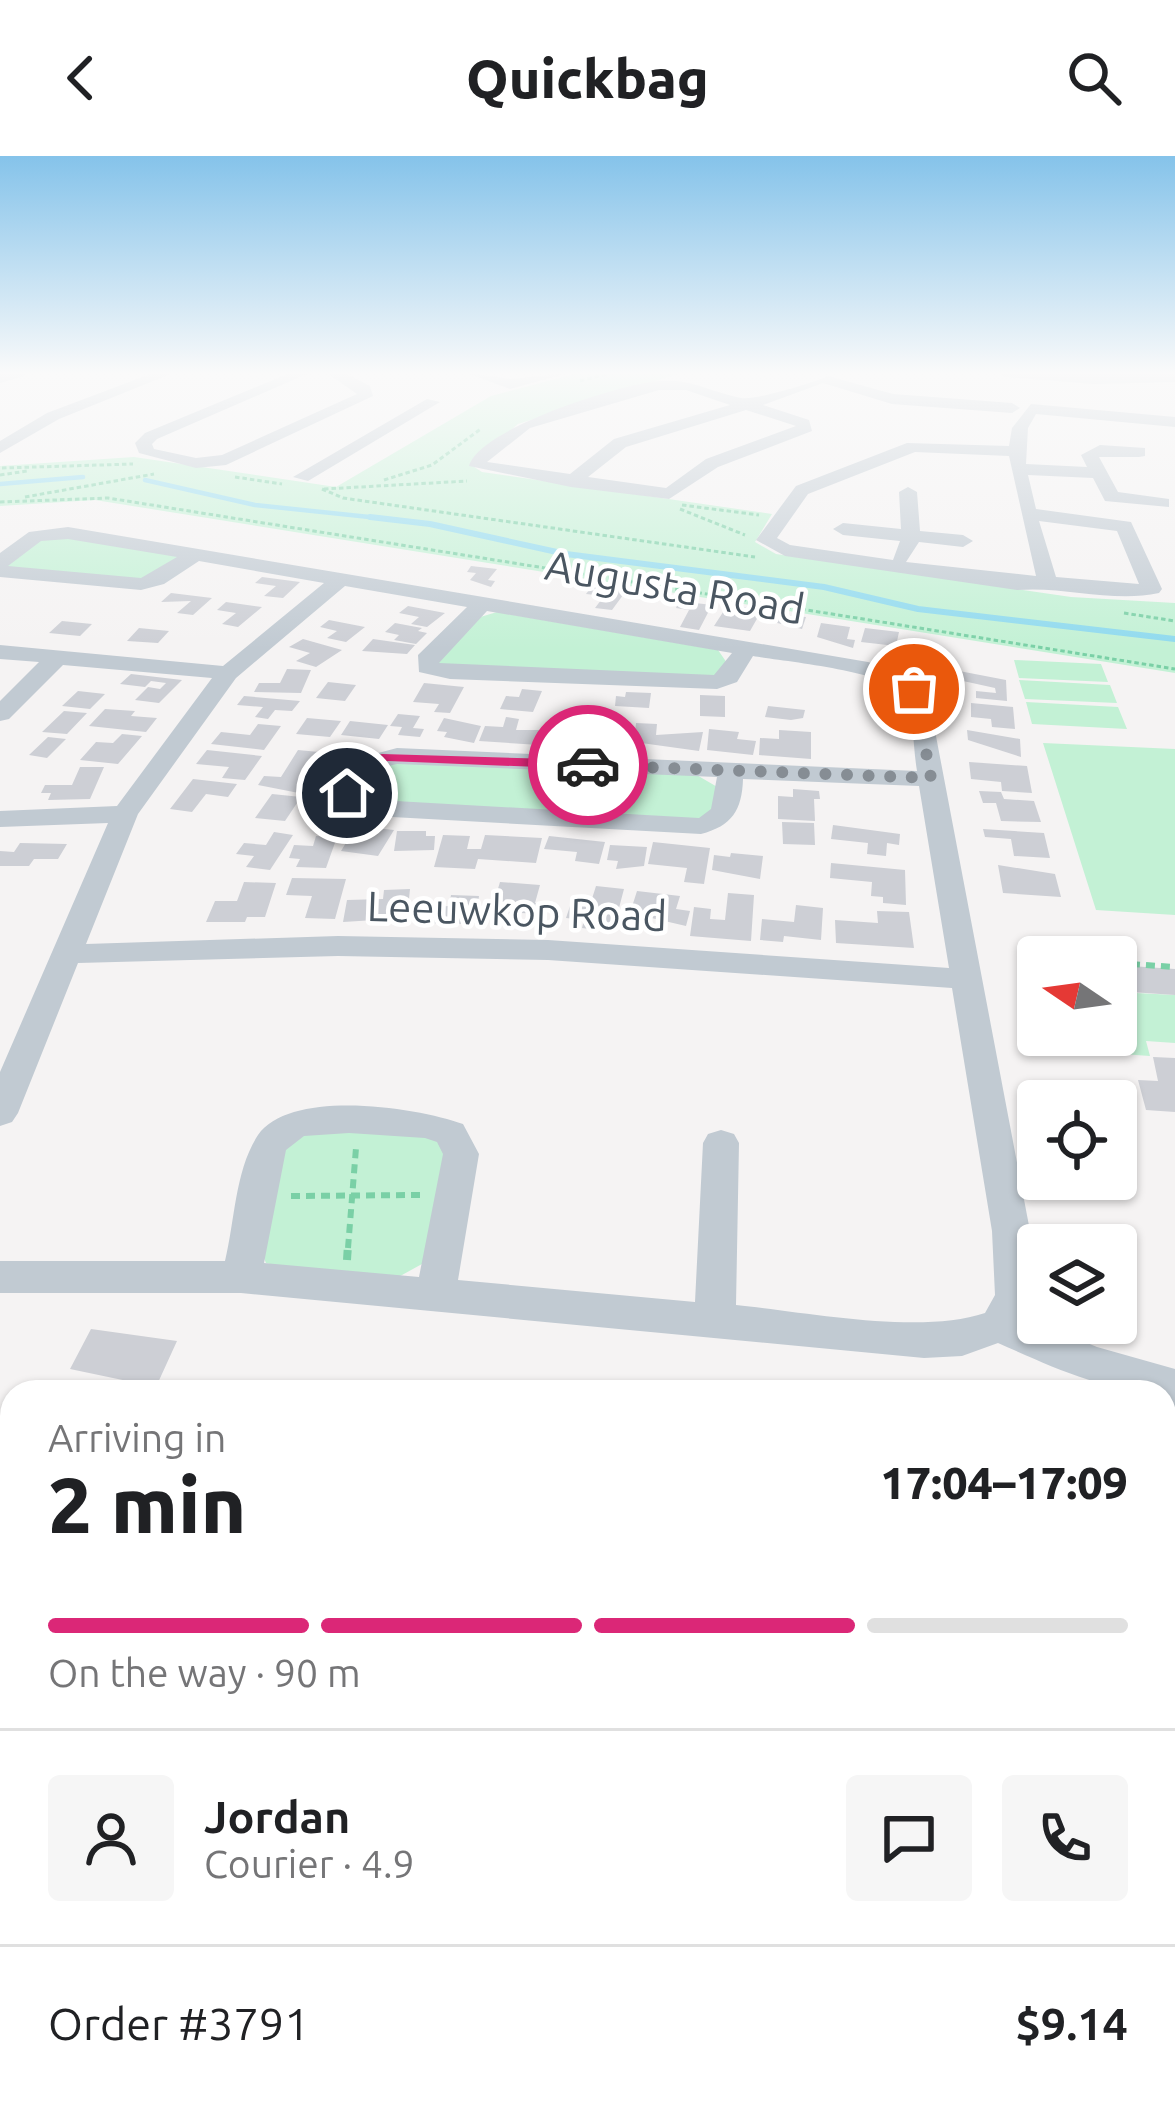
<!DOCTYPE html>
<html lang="en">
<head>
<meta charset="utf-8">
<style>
	:root { --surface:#fff; --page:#f6f6f6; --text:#202124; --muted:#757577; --line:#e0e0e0; --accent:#db2777 }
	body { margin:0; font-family:Ubuntu,sans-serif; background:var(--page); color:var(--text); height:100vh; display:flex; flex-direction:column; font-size:45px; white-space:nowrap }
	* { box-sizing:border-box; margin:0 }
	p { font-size:39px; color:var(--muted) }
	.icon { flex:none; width:66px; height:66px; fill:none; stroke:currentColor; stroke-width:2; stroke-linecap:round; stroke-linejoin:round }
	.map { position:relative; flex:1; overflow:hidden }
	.panel { position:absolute; left:0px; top:1224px; width:1176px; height:747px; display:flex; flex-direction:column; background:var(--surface); border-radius:36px 36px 0 0; box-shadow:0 3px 9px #0004 }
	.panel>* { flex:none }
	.needle { width:78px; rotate:283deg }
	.buttons { position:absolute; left:1017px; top:780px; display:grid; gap:24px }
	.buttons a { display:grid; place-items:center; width:120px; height:120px; border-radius:12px; background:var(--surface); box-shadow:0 3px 9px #0004; font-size:60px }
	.pin { position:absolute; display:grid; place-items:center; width:102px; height:102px; color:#fff; margin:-51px; border:6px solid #fff; border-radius:50%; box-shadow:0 3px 12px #0007 }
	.courier { position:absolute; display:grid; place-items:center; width:120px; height:120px; margin:-60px; border:9px solid #db2777; border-radius:50%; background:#fff; color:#222; box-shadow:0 3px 15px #0007 }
	.summary em { font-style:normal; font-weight:800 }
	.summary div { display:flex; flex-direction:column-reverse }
	.summary { display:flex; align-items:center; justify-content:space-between; height:204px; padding:0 48px }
	h1 { font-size:78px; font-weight:800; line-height:90px }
	.bar { display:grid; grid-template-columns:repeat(4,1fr); gap:18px 12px; align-content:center; height:144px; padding:0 48px }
	.bar i { height:15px; border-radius:9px; background:var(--line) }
	.bar .on { background:var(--accent) }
	.bar p { grid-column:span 4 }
	.line { display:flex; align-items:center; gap:30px; padding:0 48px; border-top:3px solid var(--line) }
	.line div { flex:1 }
	.round { display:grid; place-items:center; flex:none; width:126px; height:126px; border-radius:12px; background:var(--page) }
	header { display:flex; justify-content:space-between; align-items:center; height:156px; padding:0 48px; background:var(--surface); font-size:54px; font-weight:800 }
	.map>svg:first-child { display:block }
	.green { fill:#c3f1d5 }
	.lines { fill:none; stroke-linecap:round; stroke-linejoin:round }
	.stream-far1 { stroke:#90daee; stroke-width:4.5 }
	.stream { stroke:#90daee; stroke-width:6 }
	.building { fill:#cdcfd5 }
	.path-far2 { stroke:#7ad0a6; stroke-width:3; stroke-dasharray:4.5 3; stroke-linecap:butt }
	.path-far1 { stroke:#7ad0a6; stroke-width:6; stroke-dasharray:9 6; stroke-linecap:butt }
	.path { stroke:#7ad0a6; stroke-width:8; stroke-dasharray:10 8; stroke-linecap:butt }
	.minor { fill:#c1cad2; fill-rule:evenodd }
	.route { fill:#db2777 }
	.done { stroke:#868d94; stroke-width:12; stroke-dasharray:0 21.6 }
	.labels { text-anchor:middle; stroke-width:9; stroke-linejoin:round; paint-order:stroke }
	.street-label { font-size:42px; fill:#4a5661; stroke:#fff }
</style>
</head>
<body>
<header><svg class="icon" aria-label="back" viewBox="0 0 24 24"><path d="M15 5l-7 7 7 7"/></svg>Quickbag<svg class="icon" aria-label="search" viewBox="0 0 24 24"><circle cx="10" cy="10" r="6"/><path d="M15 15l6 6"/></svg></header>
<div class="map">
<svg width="1175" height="1970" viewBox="0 0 1175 1970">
	<rect width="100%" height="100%" fill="#f5f3f3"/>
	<!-- green -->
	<path class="green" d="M578 217H681L518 268 471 309 482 316 772 358 755 386 776 398 1071 441 1175 447V517L95 344 0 350V310L134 301 336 331 491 240Z
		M54 379 170 396 179 402 152 423 14 417 4 409 32 384Z
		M497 456 718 494 727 507 722 516 710 521 438 509 437 502 477 462Z
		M1014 504 1101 508 1108 526 1019 522Z
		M1019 524 1110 529 1117 547 1025 543Z
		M1026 546 1118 551 1127 573 1032 568Z
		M1043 587 1175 593V759L1096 754Z
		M397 605 695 618 719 632 717 655 702 663 372 645 359 634 365 616Z
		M1116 836 1175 839V887L1146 885 1150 900 1122 898 1116 879Z
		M314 969 406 973 447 986 431 1103 393 1124 300 1115 266 1107 257 1085 281 992Z"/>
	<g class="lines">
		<!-- stream-far1 -->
		<path class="stream-far1" d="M145 324 255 349 398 364
			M0 328 83 321"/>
		<!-- stream -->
		<path class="stream" d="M370 361 430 368 566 398 824 431 918 453 1175 483"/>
	</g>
	<!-- building -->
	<path class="building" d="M471 410 497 413 488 424 495 425 491 431 470 424 476 417 467 416Z
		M262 421 300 426 283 442 264 440 276 430 255 427Z
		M592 430 626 435 612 454 595 452 604 440 586 438Z
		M171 437 212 442 193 459 177 457 191 445 161 446Z
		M679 445 712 449 699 474 680 471 689 454 676 452Z
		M226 446 262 451 238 471 222 468 236 457 217 454Z
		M408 450 445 457 427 471 411 468 419 461 399 457Z
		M743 451 762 454 750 475 714 470 725 453 741 455Z
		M771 458 806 461 802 473 769 465Z
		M329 464 365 471 346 486 327 482 337 475 320 471Z
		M62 465 92 468 80 480 49 477Z
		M395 467 422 472 418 475 427 477 416 488 394 484 399 479 385 476Z
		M821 467 850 471 847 483 855 484 853 492 817 481Z
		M139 472 169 475 158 487 127 485Z
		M865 472 899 476 896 490 861 486Z
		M303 483 342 494 316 511 296 505 310 497 289 491Z
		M373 483 415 489 407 498 362 495Z
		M287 513 311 514 301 537 254 536 259 527H280Z
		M954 514 1006 524 1007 545 976 542V535L996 537 995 532 954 523Z
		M131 518 182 524 159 547 135 544 148 531 160 533 166 527 151 525 145 531 120 528Z
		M328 526 356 529 345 545 316 542Z
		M424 527 464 531 450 557 434 556 439 548 413 546Z
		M522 533 542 535 533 556 500 553 506 540 519 541Z
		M78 535 105 538 90 553 62 550Z
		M626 536 651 537 649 552 615 550 616 540 625 541Z
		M700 539 725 540V561L700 560Z
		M244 540 300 545 292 555 275 554 268 563 255 561 263 551 237 549Z
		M971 547 1013 551 1015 573 992 571 991 563 971 561Z
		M768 550 805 554 803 562 791 564 765 561Z
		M105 553 135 555 131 560 157 562 146 576 89 570Z
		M64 555 87 557 67 578 42 576Z
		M398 558 420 560 413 572 424 573 420 581 398 579 402 571 390 570Z
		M506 561 519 563 516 574H559L554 590 479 585 485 570 503 571Z
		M307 562 341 565 330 581 296 578Z
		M444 562 481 570 474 587 444 581 447 576 437 575Z
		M350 565 388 569 379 583 341 579Z
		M636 567 657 568 656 579 703 576 699 595 634 586Z
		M258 568 281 570 264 594 211 588 221 576 250 579Z
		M709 573 739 576 737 583 756 585 753 599 707 594Z
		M779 574 811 576V603L759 599 760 582 779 583Z
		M967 574 1020 583 1021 601 968 584Z
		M595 577 615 579 610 595 561 590 566 579 594 581Z
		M122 578 142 580 118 608 80 604 96 586 113 587Z
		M48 581 66 583 47 602 29 599Z
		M207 594 262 600 245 624 222 622 229 611 196 608Z
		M298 594 329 597 304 638 258 629 264 620 281 621Z
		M969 606 1027 610 1032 637 1002 635 1001 626 971 623Z
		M80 611H104L90 643 48 644 51 637H41L45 629H72Z
		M193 623 237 628 228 641 206 638 192 656 170 653Z
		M793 633 819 635 820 643H814L815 665 778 663V640L793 641Z
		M979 635 1001 636 1004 643 1034 645 1041 666 1001 665 996 647H983Z
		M272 638 301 641 285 665 255 662Z
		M782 666 814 667 815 689 783 688Z
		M833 669 900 678 899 689 887 687 886 700 867 698 868 687 831 683Z
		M356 670 394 674 378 700 341 695Z
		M983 673 1044 677 1050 702 1014 700 1011 683 985 681Z
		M397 675H426V680H435L434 694 394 695Z
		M274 676 293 679 270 714 246 711 254 700 236 698 244 687 266 689Z
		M443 679 470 680 467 693H481L485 679 542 682 536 707 478 703 475 713 434 711Z
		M316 680 337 681 326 712 296 711 300 703 289 702 294 689 313 690Z
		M549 680 605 686 599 708 575 705 577 696 544 693Z
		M653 686 710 692 704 728 684 726 687 712 648 708Z
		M20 687 67 688 58 703H34L29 710H0V695L14 696Z
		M610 689 647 691 644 710 616 713 618 705 607 704Z
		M731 697 763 700 760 723 712 714 714 699 730 701Z
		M831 707 905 714 906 749 883 747V741L871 740 872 726 830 722Z
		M998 709 1055 718 1061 741 1003 737Z
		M292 722 346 723 335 763 305 762 312 740 286 739Z
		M244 726 276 727 265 761H247L245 766H206L215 745H237Z
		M500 726 540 729 535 747 549 748 546 758 491 756Z
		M596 730 624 733 615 767 609 766 606 775 582 772 584 764 566 762 571 747 590 749Z
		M410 733 407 762 343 766 347 744 383 743 384 734Z
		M637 735 680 740 676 753 690 755 686 770 630 757Z
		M728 737 754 739 751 785 690 780 694 751 711 753 710 763 725 764Z
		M451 739 479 740 475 768 413 767 416 752 449 750Z
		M796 749 823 752 821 784 784 780 783 786 760 784 762 763 794 766Z
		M877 755 909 756 914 792 836 787 835 764 878 767Z
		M1116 809 1175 813V839L1116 835Z
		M1153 901 1175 902V956L1146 954 1138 924 1158 925Z
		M91 1173 177 1185 156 1231 70 1213Z
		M0 1562 12 1563V1653L0 1651 8 1624 0 1623Z
		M1164 1677 1172 1678 1175 1693V1822L1164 1821Z
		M0 1721 12 1722 1 1768H0Z
		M12 1801V1860L0 1857V1829Z
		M1164 1848 1175 1850V1970H1156L1155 1959H1164Z
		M125 1959H213L209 1970H126L122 1969Z
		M277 1959H418L416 1970H275Z
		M608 1959H651L650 1970H608Z
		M655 1959H744V1970H720Z
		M816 1959H881L890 1970H825Z
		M1037 1959H1101L1102 1970H1037Z"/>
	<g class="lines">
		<!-- path-far2 -->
		<path class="path-far2" d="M580 225 611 217
			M2 312 133 308
			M0 319 27 315
			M235 321 282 328
			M384 324 432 309 482 272
			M322 333 343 342 755 401
			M324 333 467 325
			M25 341 154 318
			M0 346 108 342 1175 513
			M682 349 759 359
			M680 353 745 379
			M1124 457 1175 465"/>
		<!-- path-far1 -->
		<path class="path-far1" d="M1116 807 1175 811
			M291 1040 421 1039
			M348 1092 356 992"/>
		<!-- path -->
		<path class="path" d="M347 1104 348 1089"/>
		<!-- minor -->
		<path class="minor" d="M26 217 24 220 0 227V218Z
			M153 217H173L59 263 0 297V285L47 257Z
			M290 217H309L157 283 152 288 154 293 196 302 222 299 357 238 327 217H345L370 230 373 240 226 309 196 312 139 297 135 287 145 277Z
			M467 217 511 223 568 217 510 233Z
			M998 217 1175 218V226L1094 228 1005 221Z
			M828 220 893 238 1012 247 1020 252 1012 257 892 248 823 227 763 249 809 264 812 275 718 311 669 343 571 331 469 310C480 272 621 228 659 225 689 222 713 237 741 242 755 245 818 225 828 220ZM659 234H686L730 249 614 283 570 318 487 306 530 272ZM746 254 796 270 706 303 666 332 588 321 626 291Z
			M427 243 440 246 308 325 293 321Z
			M1031 248 1175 261V271L1036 258 1028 272 1026 308 1087 311 1081 299 1100 289 1145 292V300L1139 301H1099L1118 336 1169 343V351L1105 345 1093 322 1028 319 1036 353 1131 366 1162 433 1159 437C1112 447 1065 430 1017 434L785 400 756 384 796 330 907 287 1009 290 1012 272ZM915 296 1009 300 1036 420 906 406 919 386 963 391 973 385 963 379 920 375 917 336 908 331 899 336 901 373 843 367 833 373 843 379 900 385 893 404 790 389 777 382 808 338ZM1039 365 1117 375 1139 428 1056 421Z
			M68 371 868 506 912 520 928 538 1030 1075 1035 1140 1024 1161 1097 1191 1175 1213V1251L1164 1248V1236C1103 1236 1053 1211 998 1187L962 1200 924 1202 241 1137H0V1105H225C235 1064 235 1014 258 979 290 932 417 951 463 968L479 998 458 1124 695 1146 703 987 708 978 721 974 734 978 739 987 736 1149C806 1156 920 1179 985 1157L995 1139 992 1075 952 832 548 804 338 800 78 807 18 957 12 966 0 970V916L108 667 0 671V655L117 650 212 522 63 509 9 563 0 565V545L39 506 0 503V489L223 510 324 427 199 405 164 428 141 434 0 421V397L29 376ZM68 383 177 401 141 422 8 410 41 385ZM345 430 467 451 418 499 419 516 450 523 717 533 737 526 753 500C781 505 893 515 905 540 914 560 913 592 917 615L397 592 352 604 334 637 344 650 374 660 701 678C732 670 742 654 743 623L919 630 949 812 548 784 338 780 86 788 138 658 236 522ZM487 455 732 497 714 519 439 507ZM397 608 717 621 711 653 699 662 378 644 361 636 371 614ZM349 977 425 982 437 986 443 998 419 1121 264 1107 286 994 304 980Z
			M0 1426H12V1474H0Z
			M1164 1539 1175 1541V1593L1164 1591Z
			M477 1959H539V1970H475Z"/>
	</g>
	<!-- sky -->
	<linearGradient id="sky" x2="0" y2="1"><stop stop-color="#85c3ea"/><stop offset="0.44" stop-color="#fafafa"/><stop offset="1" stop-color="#fafafa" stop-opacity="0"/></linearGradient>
	<rect width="1175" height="493" fill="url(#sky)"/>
	<!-- route -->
	<path class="route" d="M382 598 588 604 595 609 588 613 388 605 367 611 352 640H342L356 606Z"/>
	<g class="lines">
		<!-- done -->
		<path class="done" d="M588 609 931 622 914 533"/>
	</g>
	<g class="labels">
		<!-- street labels -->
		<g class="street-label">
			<text transform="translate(675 431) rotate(10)" y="15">Augusta Road</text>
			<text transform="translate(517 755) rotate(2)" y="15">Leeuwkop Road</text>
		</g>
	</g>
</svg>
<div class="buttons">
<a><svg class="needle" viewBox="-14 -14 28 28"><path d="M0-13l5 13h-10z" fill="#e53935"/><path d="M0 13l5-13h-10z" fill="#757577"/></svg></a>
<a><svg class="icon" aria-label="locate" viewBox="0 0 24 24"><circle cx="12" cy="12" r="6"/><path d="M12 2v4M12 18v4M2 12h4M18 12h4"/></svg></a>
<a><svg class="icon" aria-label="layers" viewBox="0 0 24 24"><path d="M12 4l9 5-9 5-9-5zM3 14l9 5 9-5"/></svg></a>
</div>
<div class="pin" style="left:914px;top:533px;background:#ea580c"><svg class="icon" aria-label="bag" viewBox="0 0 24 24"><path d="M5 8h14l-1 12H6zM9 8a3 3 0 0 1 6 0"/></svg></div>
<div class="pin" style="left:347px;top:637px;background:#1f2937"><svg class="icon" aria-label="home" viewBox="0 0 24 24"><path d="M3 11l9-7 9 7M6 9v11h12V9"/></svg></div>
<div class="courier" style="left:588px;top:609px"><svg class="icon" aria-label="car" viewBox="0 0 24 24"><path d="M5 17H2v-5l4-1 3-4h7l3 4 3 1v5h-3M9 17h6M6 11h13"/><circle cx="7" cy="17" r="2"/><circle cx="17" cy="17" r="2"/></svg></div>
<section class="panel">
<div class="summary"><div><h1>2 min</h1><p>Arriving in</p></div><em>17:04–17:09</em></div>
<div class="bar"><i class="on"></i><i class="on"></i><i class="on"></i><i></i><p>On the way · 90 m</p></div>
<div class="line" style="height:216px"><a class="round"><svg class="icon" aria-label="person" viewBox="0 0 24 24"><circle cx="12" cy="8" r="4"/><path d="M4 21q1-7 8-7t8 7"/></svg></a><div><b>Jordan</b><p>Courier · 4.9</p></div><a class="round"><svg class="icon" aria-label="chat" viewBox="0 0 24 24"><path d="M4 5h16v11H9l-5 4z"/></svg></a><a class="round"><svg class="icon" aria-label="phone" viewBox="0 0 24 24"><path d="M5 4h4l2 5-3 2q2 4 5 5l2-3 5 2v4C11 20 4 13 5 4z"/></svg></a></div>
<div class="line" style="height:156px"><div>Order #3791</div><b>$9.14</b></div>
</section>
</div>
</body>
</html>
